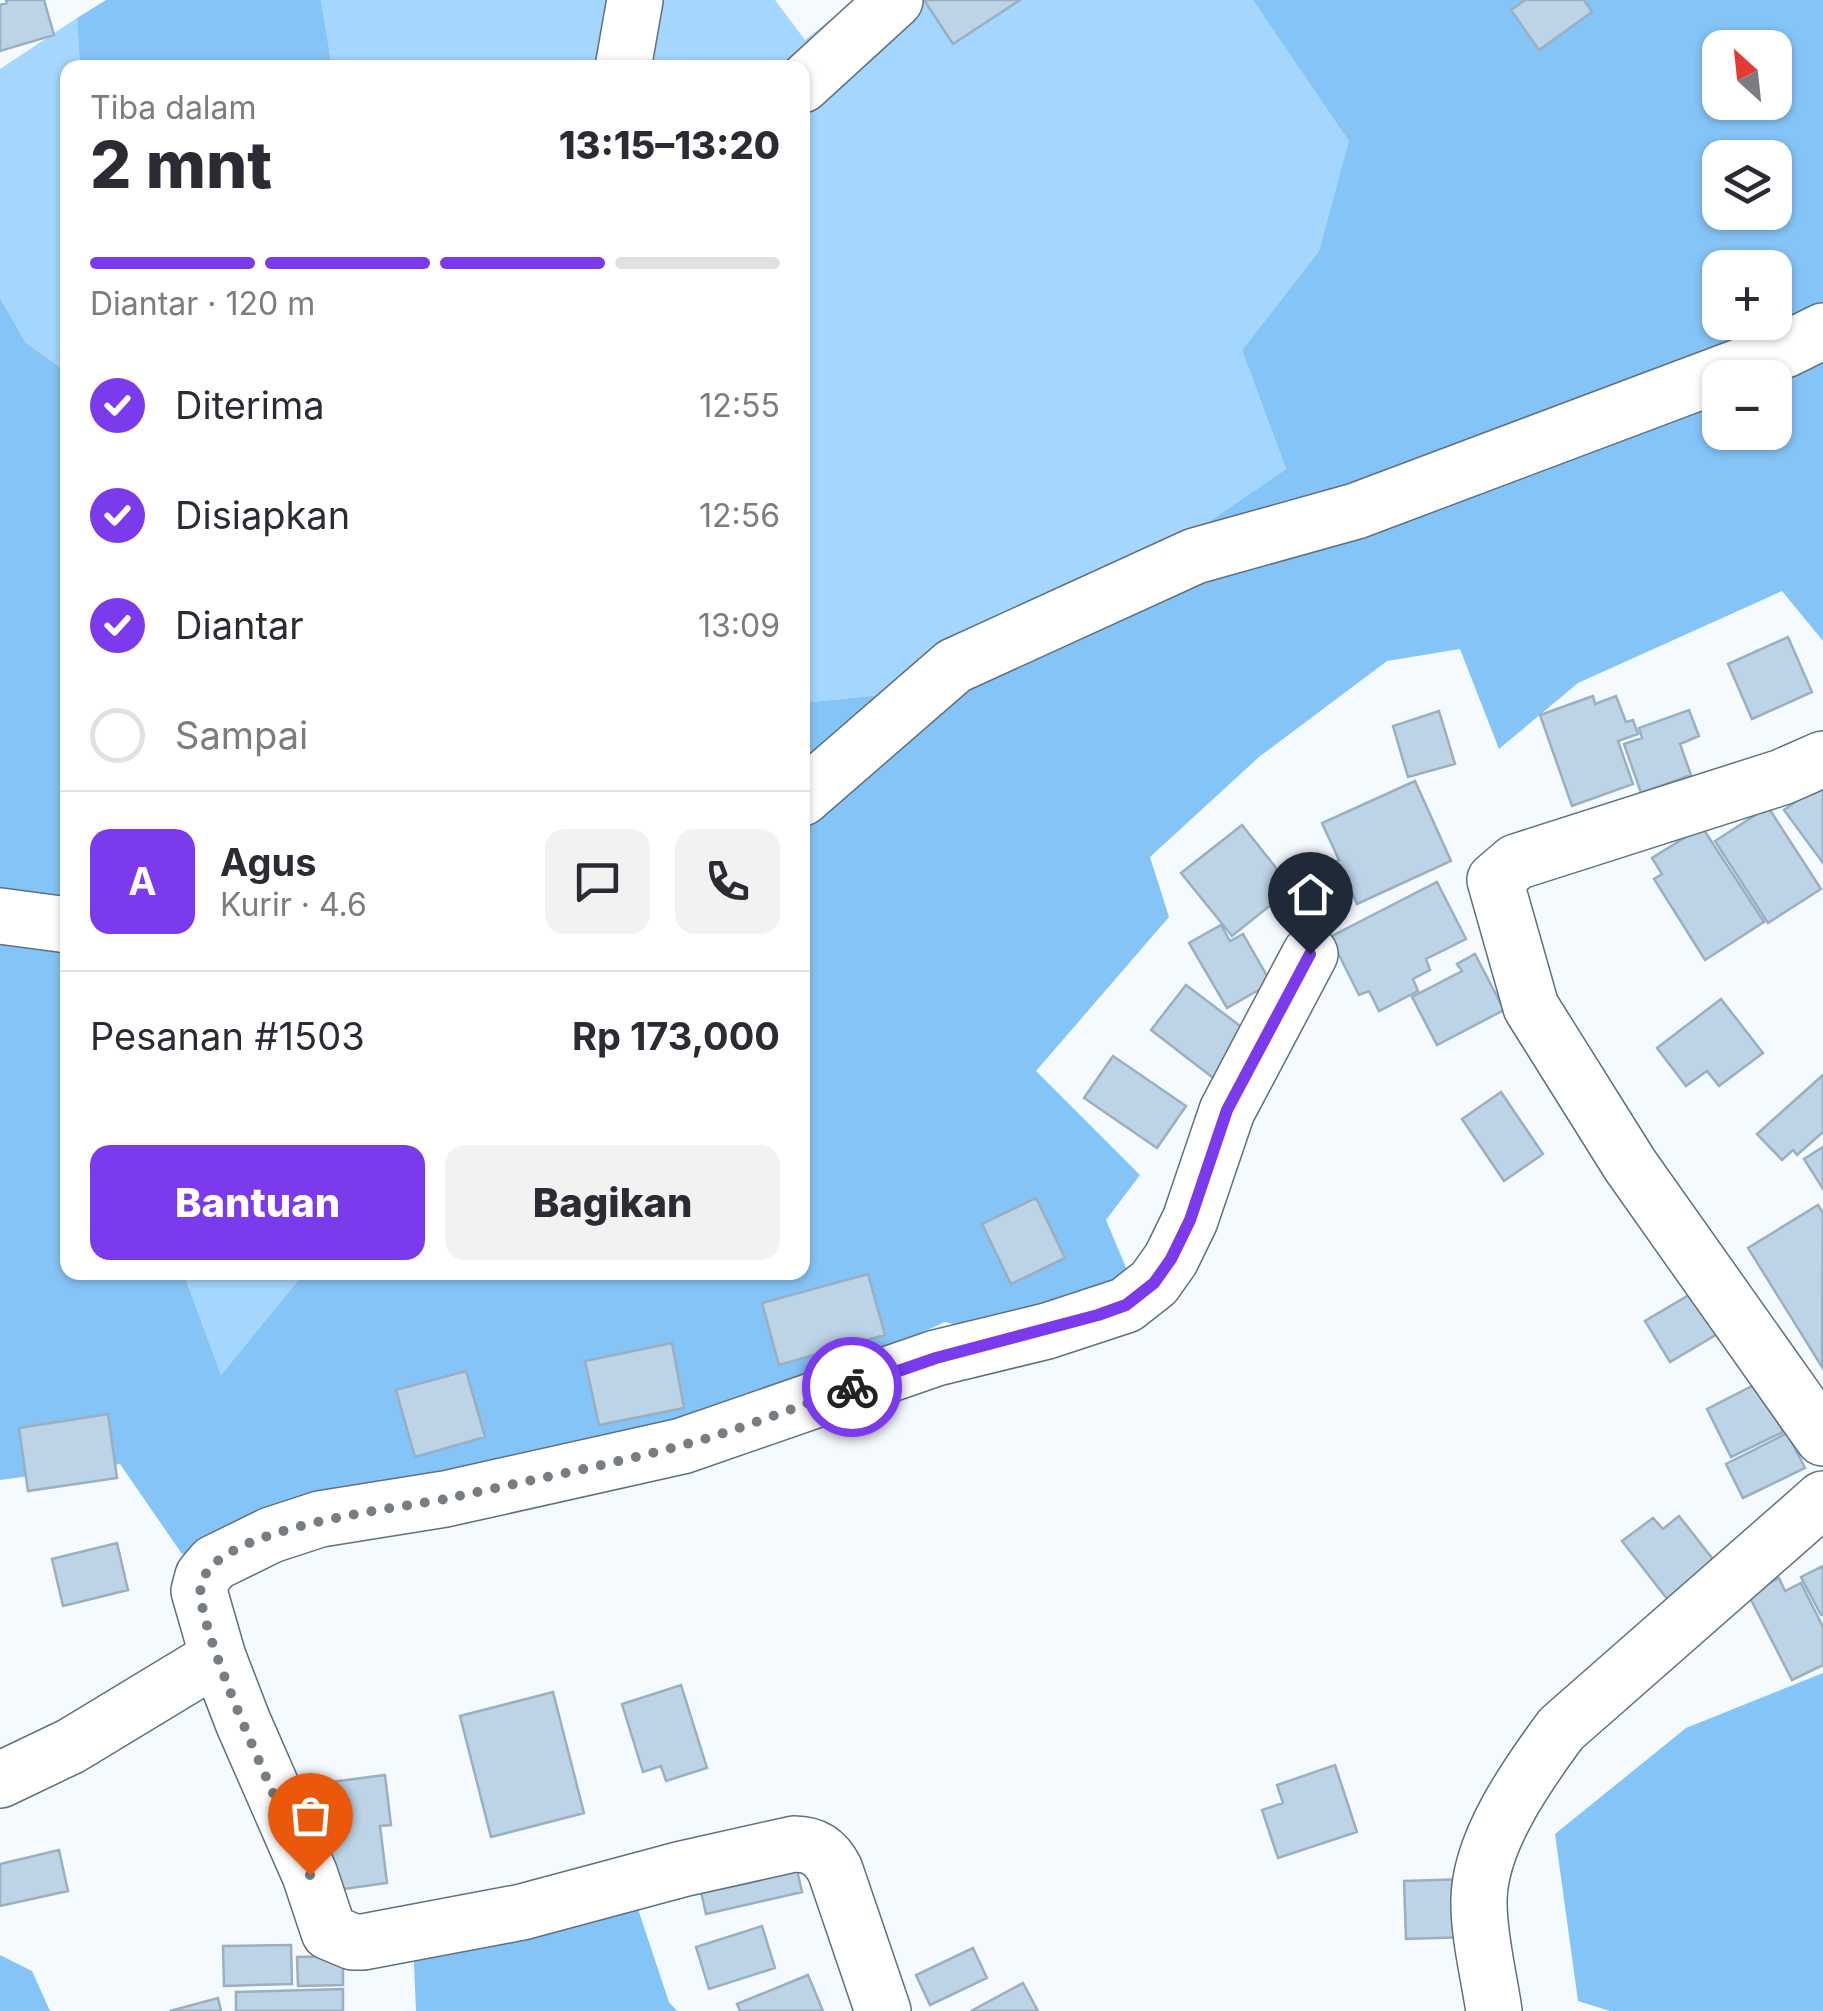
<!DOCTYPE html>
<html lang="id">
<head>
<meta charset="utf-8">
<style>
	:root { --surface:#fff; --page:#f2f2f3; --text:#2b2b33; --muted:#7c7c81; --line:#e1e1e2; --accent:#7c3aed }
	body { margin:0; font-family:Inter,sans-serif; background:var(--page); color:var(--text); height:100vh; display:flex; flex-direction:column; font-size:38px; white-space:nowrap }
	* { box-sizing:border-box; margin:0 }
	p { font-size:32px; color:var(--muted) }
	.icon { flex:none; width:55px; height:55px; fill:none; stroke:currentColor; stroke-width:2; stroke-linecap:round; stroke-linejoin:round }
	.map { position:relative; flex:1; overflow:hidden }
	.drawer { position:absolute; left:60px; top:60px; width:750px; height:1220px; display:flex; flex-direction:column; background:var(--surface); border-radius:20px; box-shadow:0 2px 8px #0004 }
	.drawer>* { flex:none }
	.needle { width:65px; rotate:333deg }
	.buttons { position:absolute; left:1702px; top:30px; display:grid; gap:20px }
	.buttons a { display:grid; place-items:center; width:90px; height:90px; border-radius:20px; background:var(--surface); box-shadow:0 2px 8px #0004; font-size:50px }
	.pin { position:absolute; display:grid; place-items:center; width:85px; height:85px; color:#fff; margin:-102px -42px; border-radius:50% 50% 50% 0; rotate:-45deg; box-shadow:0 0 10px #0007 }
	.pin .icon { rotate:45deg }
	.courier { position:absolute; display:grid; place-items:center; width:100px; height:100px; margin:-50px; border:8px solid #7c3aed; border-radius:50%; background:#fff; color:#222; box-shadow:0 2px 12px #0007 }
	.summary em { font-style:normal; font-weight:800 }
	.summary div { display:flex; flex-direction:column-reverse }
	.summary { display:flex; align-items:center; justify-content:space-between; height:170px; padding:0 30px }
	h1 { font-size:65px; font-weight:800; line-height:75px }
	.bar { display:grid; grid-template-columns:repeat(4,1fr); gap:15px 10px; align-content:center; height:120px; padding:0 30px }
	.bar i { height:12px; border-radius:8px; background:var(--line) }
	.bar .selected { background:var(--accent) }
	.bar p { grid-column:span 4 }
	.line { display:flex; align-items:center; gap:25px; padding:0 30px; border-top:2px solid var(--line) }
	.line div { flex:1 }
	.round { display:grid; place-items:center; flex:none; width:105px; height:105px; border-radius:20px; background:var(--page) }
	ol { padding:0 30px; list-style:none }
	li { display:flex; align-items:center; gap:30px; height:110px }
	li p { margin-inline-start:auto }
	li .icon { padding:10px; border-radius:50%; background:var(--accent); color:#fff; stroke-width:4 }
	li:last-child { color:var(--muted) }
	li i { width:55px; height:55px; border:5px solid var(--line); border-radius:50% }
	.cta { display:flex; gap:20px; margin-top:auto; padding:20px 30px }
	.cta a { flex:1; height:115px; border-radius:20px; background:var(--accent); color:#fff; font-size:40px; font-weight:800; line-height:115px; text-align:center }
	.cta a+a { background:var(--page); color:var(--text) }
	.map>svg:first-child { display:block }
	.green { fill:#a5d6fd }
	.forest { fill:#85c4f7; fill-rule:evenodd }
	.building { fill:#bdd3e6; stroke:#9aafc1; stroke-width:2.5 }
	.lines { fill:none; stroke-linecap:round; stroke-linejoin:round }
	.minor-casing { stroke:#5d7182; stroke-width:58 }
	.minor { stroke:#fff; stroke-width:55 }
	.done { stroke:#767e84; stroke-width:10; stroke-dasharray:0 18 }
	.route { stroke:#7c3aed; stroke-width:12 }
</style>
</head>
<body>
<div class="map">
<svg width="1823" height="2011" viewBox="0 0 1823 2011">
	<rect width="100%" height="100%" fill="#f5fafe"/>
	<!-- green -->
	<path class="green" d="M321 0H775L805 40 855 0H1253L1350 141 1319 251 1242 350 1286 469 1069 617 889 694 803 703 802 68 332 67Z
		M77 18 80 67 68 68 67 372 26 343 0 298V69Z
		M187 1272 304 1273 221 1375 185 1277Z"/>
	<!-- forest -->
	<path class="forest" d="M106 0H321L332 67H80L77 18Z
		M1253 0H1823V641L1782 591 1578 683 1499 749 1460 649 1387 661 1259 757 1150 857 1169 917 1036 1071 1140 1175 1106 1220 1140 1301 1055 1350 945 1322 751 1410 380 1490 182 1554 120 1464 0 1480V298L26 343 67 372 68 558 65 561 68 578V1272L187 1273 185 1277 221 1375 304 1273 802 1272 803 703 889 694 1069 617 1286 469 1242 350 1319 251 1349 141ZM1720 48H1775V102H1720ZM1720 158H1775V212H1720ZM1720 268H1775V322H1720ZM1720 378H1775V432H1720Z
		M1823 1673V2011H1610L1578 2001 1555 1834 1686 1728Z
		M626 1873 669 2002 677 2011H416L412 1918Z
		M0 1955 32 1971 50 2011H0Z"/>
	<!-- building -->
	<path class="building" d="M6 0H44L54 35 0 51V5L7 3Z
		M924 0H1020L953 44Z
		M1525 0H1584L1592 12 1539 50 1511 10Z
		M1788 637 1812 692 1752 719 1728 664Z
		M1593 696 1595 704 1616 696 1626 722 1633 720 1638 734 1618 741 1633 784 1572 806 1540 715Z
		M1689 710 1699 736 1680 744 1691 775 1641 793 1624 744 1642 738 1639 728Z
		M1439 711 1455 764 1408 777 1393 726Z
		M1415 781 1451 861 1357 904 1348 883 1342 886 1332 863 1339 860 1322 823Z
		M1823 782V863L1784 810Z
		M1768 807 1821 889 1768 923 1715 841Z
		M1242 825 1292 888 1232 936 1181 873Z
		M1702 827 1764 922 1705 960 1654 879 1662 874 1652 858Z
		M1437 882 1466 939 1426 959 1430 970 1413 979 1418 991 1379 1011 1369 991 1359 995 1330 937Z
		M1221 925 1230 941 1243 934 1271 983 1227 1008 1189 943Z
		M1475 954 1504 1010 1437 1045 1412 997 1462 971 1457 964Z
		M1186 985 1260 1041 1225 1087 1151 1030Z
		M1721 999 1763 1053 1719 1086 1707 1071 1686 1086 1657 1048Z
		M1113 1056 1186 1106 1157 1148 1084 1098Z
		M1823 1075V1132L1797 1155 1793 1150 1782 1160 1757 1134Z
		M1501 1092 1543 1154 1504 1181 1462 1119Z
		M1823 1147V1189L1804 1159Z
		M1036 1198 1065 1258 1011 1284 982 1224Z
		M1818 1205 1823 1213 1822 1367 1748 1248Z
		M868 1274 885 1335 779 1365 762 1303Z
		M1694 1292 1719 1333 1670 1362 1645 1321Z
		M672 1343 684 1408 599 1425 585 1361Z
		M466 1371 485 1437 415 1457 396 1390Z
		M1758 1383 1783 1432 1731 1457 1707 1409Z
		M108 1414 117 1478 28 1491 19 1428Z
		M1787 1433 1805 1468 1743 1498 1726 1464Z
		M1679 1516 1723 1572 1675 1609 1622 1541 1653 1518 1663 1529Z
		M117 1543 128 1590 63 1606 52 1559Z
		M1823 1566V1615H1821L1801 1577Z
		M1779 1578 1785 1591 1801 1583 1823 1627V1665L1792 1680 1748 1594Z
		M681 1685 707 1768 666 1781 661 1766 643 1772 622 1704Z
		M553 1692 584 1813 491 1837 460 1716Z
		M1335 1765 1357 1832 1278 1858 1262 1810 1283 1803 1277 1785Z
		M385 1775 391 1825 380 1826 387 1883 329 1891 316 1784Z
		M792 1847 802 1892 706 1914 696 1869Z
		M59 1850 68 1891 0 1906V1864Z
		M1467 1879 1469 1937 1406 1939 1404 1881Z
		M762 1926 775 1968 709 1989 696 1947Z
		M291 1945 292 1984 224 1986 223 1946Z
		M973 1948 987 1978 930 2005 916 1975Z
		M343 1956V1985L298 1986 297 1957Z
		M808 1975 823 2011H740L737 2004Z
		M1023 1983 1038 2011H971Z
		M343 1989V2011H236V1992Z
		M218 1998 221 2011H170Z"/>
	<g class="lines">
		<!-- minor casing -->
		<g class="minor-casing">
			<path id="minor" d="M623 68 635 0
				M802 85 895 0
				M1823 759 1782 777 1516 862 1495 880 1531 1007 1630 1165 1823 1438
				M802 798 954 666 1195 556 1356 511 1787 349 1823 331
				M0 916 68 925
				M0 1780 71 1746 218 1657
				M883 2011 835 1870C826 1852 814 1844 794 1844L682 1869 522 1912 363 1942H353L329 1932 310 1875 243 1722 218 1657 199 1591 203 1576 214 1563 271 1535 320 1519 445 1499 682 1446 936 1358 1047 1331 1126 1305 1154 1283 1171 1259 1190 1220 1227 1111 1310 954
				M1494 2011C1489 1976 1479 1938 1479 1903 1478 1844 1527 1775 1561 1729L1823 1499"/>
		</g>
		<!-- minor -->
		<use href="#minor" class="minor"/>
	</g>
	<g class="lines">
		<!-- done -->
		<path class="done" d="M310 1875C289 1827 192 1623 201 1585 214 1526 399 1509 450 1498 526 1481 604 1466 679 1446 738 1431 795 1407 852 1387"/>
		<!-- route -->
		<path class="route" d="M852 1387 936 1358 1098 1315 1126 1305 1154 1283 1171 1259 1190 1220 1227 1110 1310 954"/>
	</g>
</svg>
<div class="buttons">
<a><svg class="needle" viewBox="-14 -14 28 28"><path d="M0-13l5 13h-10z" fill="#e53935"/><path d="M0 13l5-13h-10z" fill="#7c7c81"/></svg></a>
<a><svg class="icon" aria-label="layers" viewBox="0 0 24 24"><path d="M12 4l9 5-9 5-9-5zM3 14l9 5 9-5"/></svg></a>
<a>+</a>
<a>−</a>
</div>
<div class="pin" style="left:310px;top:1875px;background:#ea580c"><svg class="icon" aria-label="bag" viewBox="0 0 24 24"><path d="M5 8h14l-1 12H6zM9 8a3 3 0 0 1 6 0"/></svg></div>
<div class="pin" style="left:1310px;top:954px;background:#1f2937"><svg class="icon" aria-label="home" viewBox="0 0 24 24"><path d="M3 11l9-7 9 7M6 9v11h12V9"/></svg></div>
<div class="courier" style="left:852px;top:1387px"><svg class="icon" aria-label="bike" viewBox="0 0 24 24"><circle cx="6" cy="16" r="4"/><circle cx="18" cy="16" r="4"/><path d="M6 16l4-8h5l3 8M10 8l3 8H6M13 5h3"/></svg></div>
<section class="drawer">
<div class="summary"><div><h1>2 mnt</h1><p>Tiba dalam</p></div><em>13:15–13:20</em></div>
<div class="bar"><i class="selected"></i><i class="selected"></i><i class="selected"></i><i></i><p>Diantar · 120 m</p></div>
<ol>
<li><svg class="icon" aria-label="check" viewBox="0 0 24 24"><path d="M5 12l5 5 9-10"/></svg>Diterima<p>12:55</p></li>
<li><svg class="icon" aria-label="check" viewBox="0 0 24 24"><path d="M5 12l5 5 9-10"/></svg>Disiapkan<p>12:56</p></li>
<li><svg class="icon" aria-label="check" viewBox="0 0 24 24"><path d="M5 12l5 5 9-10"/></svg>Diantar<p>13:09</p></li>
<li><i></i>Sampai</li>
</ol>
<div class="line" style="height:180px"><b class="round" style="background:var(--accent);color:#fff">A</b><div><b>Agus</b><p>Kurir · 4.6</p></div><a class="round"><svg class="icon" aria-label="chat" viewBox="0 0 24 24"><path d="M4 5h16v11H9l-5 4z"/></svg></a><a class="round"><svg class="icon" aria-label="phone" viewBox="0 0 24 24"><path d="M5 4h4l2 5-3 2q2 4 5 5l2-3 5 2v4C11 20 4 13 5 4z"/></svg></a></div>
<div class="line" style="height:130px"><div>Pesanan #1503</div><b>Rp 173,000</b></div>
<div class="cta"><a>Bantuan</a><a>Bagikan</a></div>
</section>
</div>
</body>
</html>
